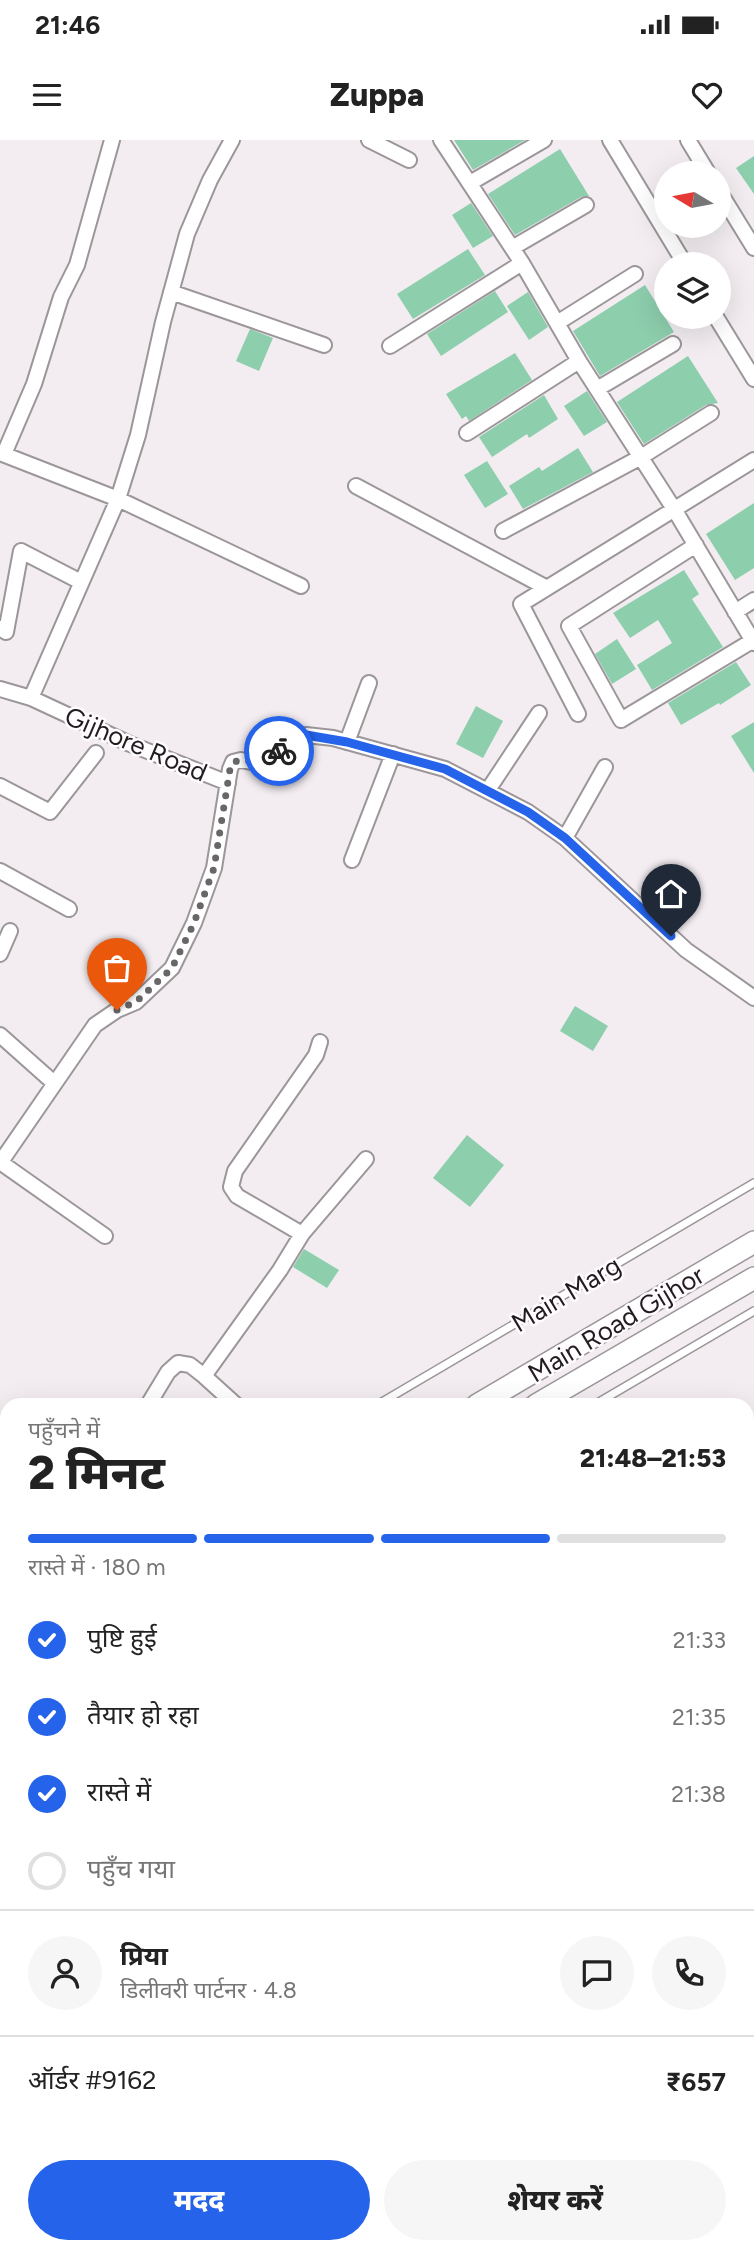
<!DOCTYPE html>
<html lang="hi">
<head>
<meta charset="utf-8">
<style>
	:root { --surface:#fff; --page:#f6f6f6; --text:#222; --muted:#767676; --line:#e0e0e0; --accent:#2563eb }
	body { margin:0; font-family:Figtree,"Noto Sans Devanagari",sans-serif; background:var(--page); color:var(--text); height:100vh; display:flex; flex-direction:column; font-size:26px; white-space:nowrap }
	* { box-sizing:border-box; margin:0 }
	p { font-size:23px; color:var(--muted) }
	.icon { flex:none; width:38px; height:38px; fill:none; stroke:currentColor; stroke-width:2; stroke-linecap:round; stroke-linejoin:round }
	.map { position:relative; flex:1; overflow:hidden }
	.sheet { position:absolute; left:0px; top:1258px; width:754px; height:856px; display:flex; flex-direction:column; background:var(--surface); border-radius:21px 21px 0 0; box-shadow:0 7px 28px #0002 }
	.sheet>* { flex:none }
	.needle { width:46px; rotate:280deg }
	.controls { position:absolute; left:654px; top:21px; display:grid; gap:14px }
	.controls a { display:grid; place-items:center; width:77px; height:77px; border-radius:50%; background:var(--surface); box-shadow:0 7px 28px #0002; font-size:35px }
	.pin { position:absolute; display:grid; place-items:center; width:60px; height:60px; color:#fff; margin:-72px -30px; border-radius:50% 50% 50% 0; rotate:-45deg; box-shadow:0 0 7px #0007 }
	.pin .icon { rotate:45deg }
	.courier { position:absolute; display:grid; place-items:center; width:70px; height:70px; margin:-35px; border:5px solid #2563eb; border-radius:50%; background:#fff; color:#222; box-shadow:0 2px 9px #0007 }
	.overview em { font-style:normal; font-weight:800 }
	.overview div { display:flex; flex-direction:column-reverse }
	.overview { display:flex; align-items:center; justify-content:space-between; height:119px; padding:0 28px }
	h1 { font-size:46px; font-weight:800; line-height:52px }
	.bar { display:grid; grid-template-columns:repeat(4,1fr); gap:10px 7px; align-content:center; height:84px; padding:0 28px }
	.bar i { height:9px; border-radius:5px; background:var(--line) }
	.bar .selected { background:var(--accent) }
	.bar p { grid-column:span 4 }
	.line { display:flex; align-items:center; gap:18px; padding:0 28px; border-top:2px solid var(--line) }
	.line div { flex:1 }
	.round { display:grid; place-items:center; flex:none; width:74px; height:74px; border-radius:37px; background:var(--page) }
	ol { padding:0 28px; list-style:none }
	li { display:flex; align-items:center; gap:21px; height:77px }
	li p { margin-inline-start:auto }
	li .icon { padding:7px; border-radius:50%; background:var(--accent); color:#fff; stroke-width:4 }
	li:last-child { color:var(--muted) }
	li i { width:38px; height:38px; border:4px solid var(--line); border-radius:50% }
	.primary-button { display:flex; gap:14px; margin-top:auto; padding:14px 28px }
	.primary-button a { flex:1; height:80px; border-radius:42px; background:var(--accent); color:#fff; font-size:28px; font-weight:800; line-height:80px; text-align:center }
	.primary-button a+a { background:var(--page); color:var(--text) }
	.status { display:flex; justify-content:space-between; align-items:center; height:49px; padding:0 35px; background:var(--surface); direction:ltr }
	.status svg { height:19px; fill:currentColor }
	header { display:flex; justify-content:space-between; align-items:center; height:91px; padding:0 28px; background:var(--surface); font-size:32px; font-weight:800 }
	.map>svg:first-child { display:block }
	.building { fill:#8dcead }
	.lines { fill:none; stroke-linecap:round; stroke-linejoin:round }
	.lane-casing { stroke:#9c969a; stroke-width:10 }
	.street-casing { stroke:#9c969a; stroke-width:18 }
	.secondary-casing { stroke:#9c969a; stroke-width:24 }
	.lane { stroke:#fff; stroke-width:7 }
	.street { stroke:#fff; stroke-width:14 }
	.secondary { stroke:#fff; stroke-width:21 }
	.done { stroke:#696668; stroke-width:7; stroke-dasharray:0 12.6 }
	.route { stroke:#2563eb; stroke-width:9 }
	.labels { text-anchor:middle; stroke-width:5; stroke-linejoin:round; paint-order:stroke }
	.street-label { font-size:26px; fill:#1f1d1e; stroke:#fffbfe }
</style>
</head>
<body>
<div class="status"><b>21:46</b><svg viewBox="0 0 49 12"><path d="M0 12V9h3v3zM5 12V6h3v6zM10 12V3h3v9zM15 12V0h3v12zM26 1h20v11H26zM47 4h2v5h-2z"/></svg></div>
<header><svg class="icon" aria-label="menu" viewBox="0 0 24 24"><path d="M4 6h16M4 12h16M4 18h16"/></svg>Zuppa<svg class="icon" aria-label="heart" viewBox="0 0 24 24"><path d="M12 20l-8-8c-3-5 5-10 8-4 3-6 11-1 8 4z"/></svg></header>
<div class="map">
<svg width="754" height="2113" viewBox="0 0 754 2113">
	<rect width="100%" height="100%" fill="#f3edf1"/>
	<!-- building -->
	<path class="building" d="M454 0H525L473 30Z
		M560 9 589 56 581 57 515 95 488 54Z
		M754 16V54L736 28Z
		M471 63 493 96 473 108 452 75Z
		M468 109 485 135 413 179 397 154Z
		M645 145 674 192 600 236 573 191Z
		M495 151 508 172 441 216 427 194Z
		M528 152 548 187 529 200 507 166Z
		M250 189 273 198 259 231 236 221Z
		M515 213 532 240 469 281 466 276 462 279 446 254Z
		M688 216 718 263 706 265 644 304 617 262Z
		M587 251 607 282 584 296 564 266Z
		M544 255 558 279 529 298 527 294 492 317 479 297Z
		M578 308 593 332 523 369 509 346 539 327 542 331Z
		M487 321 508 354 485 368 464 335Z
		M754 363V428L735 440 706 394Z
		M684 430 699 454 692 459 723 507 652 550 637 525 672 503 658 480 630 498 613 473Z
		M617 499 636 529 612 544 595 514Z
		M736 522 751 545 720 565 719 563 681 585 668 563Z
		M476 566 503 581 483 618 456 604Z
		M754 582V633L731 596Z
		M575 866 608 886 593 911 560 891Z
		M467 995 504 1025 470 1067 433 1038Z
		M304 1109 339 1130 327 1148 293 1127Z"/>
	<g class="lines">
		<!-- lane casing -->
		<g class="lane-casing">
			<path id="lane" d="M377 1265 754 1043
				M594 1265 754 1171
				M0 1484 7 1480
				M0 1612 7 1608"/>
		</g>
		<!-- street casing -->
		<g class="street-casing">
			<path id="street" d="M369 0 409 20
				M441 0 522 123 579 221 674 369 754 503
				M610 0 685 124
				M688 0 708 33
				M470 43 544 0
				M719 51 754 108
				M512 108 586 65
				M171 152 324 205
				M716 177 754 239
				M557 183 635 134
				M390 206 522 123
				M597 249 673 204
				M467 293 579 221
				M0 313 118 359 301 446
				M4 314 34 244 61 157 77 125 112 0
				M356 346 547 448
				M503 391 641 317 711 273
				M696 405 569 486 621 580 752 501
				M735 472 754 460
				M0 488 6 492 21 411 81 442
				M0 549 31 558 130 604 228 643
				M31 558 118 359 138 295 163 182 187 94 210 40 232 0
				M578 574 521 464 754 320
				M347 602 369 543
				M0 646 50 672 96 613
				M488 650 539 573
				M565 698 605 627
				M352 720 393 614
				M0 731 69 769
				M0 814 10 791
				M0 895 54 943
				M0 1022 105 1096
				M0 1023 95 885 117 870 136 862 172 828 194 783 214 728 230 629 233 622 241 620 256 623 271 621 293 598 306 595 333 598 445 629 528 672 565 698 686 810 754 858
				M302 1094 237 1056 231 1047 235 1031 316 915 320 902
				M204 1236 236 1265
				M148 1265 168 1232 178 1223 190 1225 204 1236 280 1130 302 1094 366 1019
				M747 1290 754 1286
				M0 1397 7 1384
				M747 1426 754 1438
				M747 1661 754 1657
				M0 1719 7 1715
				M0 2006 7 2018
				M747 2050 754 2062
				M0 2071 7 2067
				M59 2107 62 2113
				M432 2107 436 2113
				M108 2113 118 2107"/>
		</g>
		<!-- secondary casing -->
		<g class="secondary-casing">
			<path id="secondary" d="M477 1265 754 1102
				M536 1265 754 1138
				M0 1543 7 1539
				M0 1577 7 1572
				M626 2107 630 2113
				M664 2107 667 2113"/>
		</g>
		<!-- lane -->
		<use href="#lane" class="lane"/>
		<!-- street -->
		<use href="#street" class="street"/>
		<!-- secondary -->
		<use href="#secondary" class="secondary"/>
	</g>
	<g class="lines">
		<!-- done -->
		<path class="done" d="M117 870 136 862 172 828 194 783 214 728 230 629 233 622C254 617 261 631 279 611"/>
		<!-- route -->
		<path class="route" d="M279 611 293 598 306 595 347 602 445 629 528 672 565 698 671 796"/>
	</g>
	<g class="labels">
		<!-- street labels -->
		<g class="street-label">
			<text transform="translate(136 604) rotate(23)" y="9">Gijhore Road</text>
			<text transform="translate(566 1154) rotate(-31)" y="9">Main Marg</text>
			<text transform="translate(616 1184) rotate(-31)" y="9">Main Road Gijhor</text>
		</g>
	</g>
</svg>
<div class="controls">
<a><svg class="needle" viewBox="-14 -14 28 28"><path d="M0-13l5 13h-10z" fill="#e53935"/><path d="M0 13l5-13h-10z" fill="#767676"/></svg></a>
<a><svg class="icon" aria-label="layers" viewBox="0 0 24 24"><path d="M12 4l9 5-9 5-9-5zM3 14l9 5 9-5"/></svg></a>
</div>
<div class="pin" style="left:117px;top:870px;background:#ea580c"><svg class="icon" aria-label="bag" viewBox="0 0 24 24"><path d="M5 8h14l-1 12H6zM9 8a3 3 0 0 1 6 0"/></svg></div>
<div class="pin" style="left:671px;top:796px;background:#1f2937"><svg class="icon" aria-label="home" viewBox="0 0 24 24"><path d="M3 11l9-7 9 7M6 9v11h12V9"/></svg></div>
<div class="courier" style="left:279px;top:611px"><svg class="icon" aria-label="bike" viewBox="0 0 24 24"><circle cx="6" cy="16" r="4"/><circle cx="18" cy="16" r="4"/><path d="M6 16l4-8h5l3 8M10 8l3 8H6M13 5h3"/></svg></div>
<section class="sheet">
<div class="overview"><div><h1>2 मिनट</h1><p>पहुँचने में</p></div><em>21:48–21:53</em></div>
<div class="bar"><i class="selected"></i><i class="selected"></i><i class="selected"></i><i></i><p>रास्ते में · 180 m</p></div>
<ol>
<li><svg class="icon" aria-label="check" viewBox="0 0 24 24"><path d="M5 12l5 5 9-10"/></svg>पुष्टि हुई<p>21:33</p></li>
<li><svg class="icon" aria-label="check" viewBox="0 0 24 24"><path d="M5 12l5 5 9-10"/></svg>तैयार हो रहा<p>21:35</p></li>
<li><svg class="icon" aria-label="check" viewBox="0 0 24 24"><path d="M5 12l5 5 9-10"/></svg>रास्ते में<p>21:38</p></li>
<li><i></i>पहुँच गया</li>
</ol>
<div class="line" style="height:126px"><a class="round"><svg class="icon" aria-label="person" viewBox="0 0 24 24"><circle cx="12" cy="8" r="4"/><path d="M4 21q1-7 8-7t8 7"/></svg></a><div><b>प्रिया</b><p>डिलीवरी पार्टनर · 4.8</p></div><a class="round"><svg class="icon" aria-label="chat" viewBox="0 0 24 24"><path d="M4 5h16v11H9l-5 4z"/></svg></a><a class="round"><svg class="icon" aria-label="phone" viewBox="0 0 24 24"><path d="M5 4h4l2 5-3 2q2 4 5 5l2-3 5 2v4C11 20 4 13 5 4z"/></svg></a></div>
<div class="line" style="height:91px"><div>ऑर्डर #9162</div><b>₹657</b></div>
<div class="primary-button"><a>मदद</a><a>शेयर करें</a></div>
</section>
</div>
</body>
</html>
